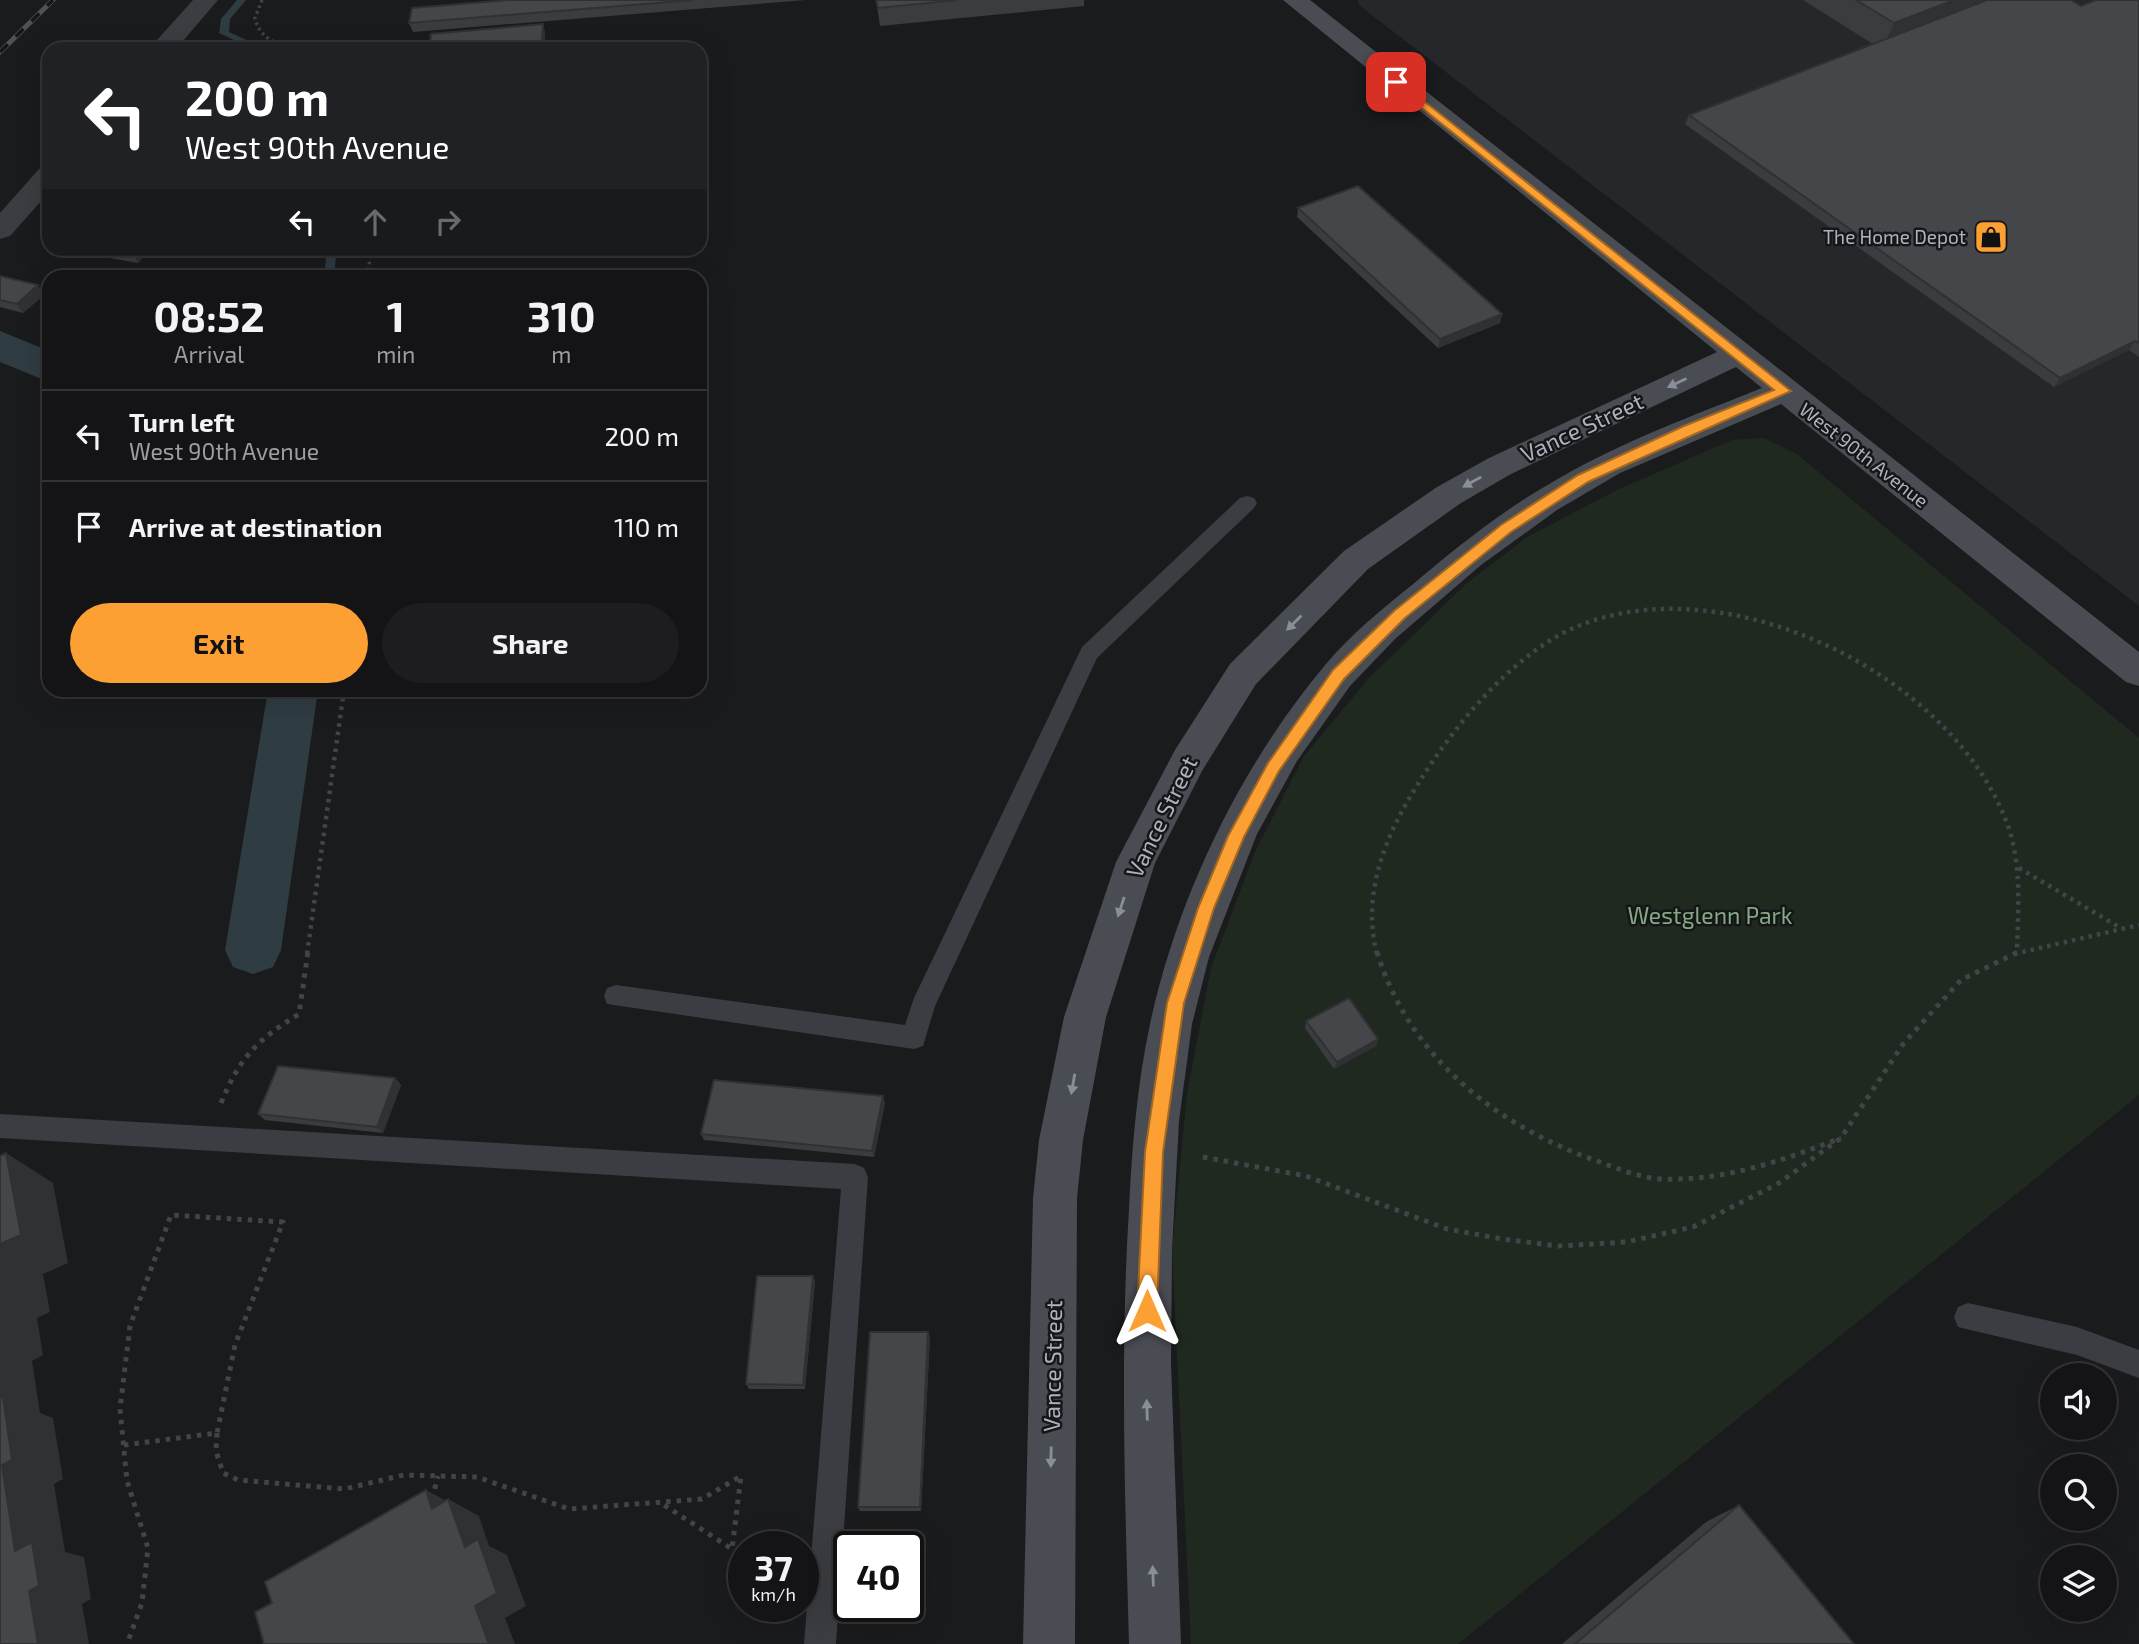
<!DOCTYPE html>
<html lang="en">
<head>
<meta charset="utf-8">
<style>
	body { margin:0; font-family:"Exo 2",sans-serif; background:#1d1d1f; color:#f1f3f6; height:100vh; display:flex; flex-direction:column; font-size:26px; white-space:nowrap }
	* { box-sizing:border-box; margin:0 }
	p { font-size:23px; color:#9d9ea1 }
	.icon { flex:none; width:38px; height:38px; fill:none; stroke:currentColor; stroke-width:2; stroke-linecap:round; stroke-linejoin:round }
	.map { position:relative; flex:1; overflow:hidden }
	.side { position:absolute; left:42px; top:270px; width:665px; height:427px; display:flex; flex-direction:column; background:#141416; border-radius:21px; box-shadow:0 7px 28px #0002,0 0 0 2px #333335 }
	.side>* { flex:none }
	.guide { position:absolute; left:42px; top:42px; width:665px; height:214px; border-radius:21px; box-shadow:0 7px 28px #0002,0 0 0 2px #333335; background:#202124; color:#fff; overflow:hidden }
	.tools { position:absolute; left:2040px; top:1363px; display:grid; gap:14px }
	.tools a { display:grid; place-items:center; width:77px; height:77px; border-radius:50%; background:#141416; box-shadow:0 7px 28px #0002,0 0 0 2px #333335; font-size:35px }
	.speed { position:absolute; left:728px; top:1531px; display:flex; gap:14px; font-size:35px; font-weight:700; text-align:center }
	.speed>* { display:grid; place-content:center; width:91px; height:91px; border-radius:50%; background:#141416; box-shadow:0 7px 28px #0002,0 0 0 2px #333335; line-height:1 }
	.speed small { font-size:18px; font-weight:400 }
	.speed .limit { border:4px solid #111; border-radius:10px; background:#fff; color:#111 }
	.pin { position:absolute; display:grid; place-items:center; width:60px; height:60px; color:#fff; margin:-30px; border-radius:14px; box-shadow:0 4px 10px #0006 }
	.me { position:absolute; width:77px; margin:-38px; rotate:0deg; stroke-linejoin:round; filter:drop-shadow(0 0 5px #0008) }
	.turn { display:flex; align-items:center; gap:24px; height:147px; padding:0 28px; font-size:32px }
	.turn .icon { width:91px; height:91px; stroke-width:2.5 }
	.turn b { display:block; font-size:49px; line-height:60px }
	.lanes { display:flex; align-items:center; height:66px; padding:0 28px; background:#0003; justify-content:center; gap:35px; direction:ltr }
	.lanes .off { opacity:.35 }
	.eta { display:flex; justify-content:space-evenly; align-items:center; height:119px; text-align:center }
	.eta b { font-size:42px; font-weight:700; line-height:49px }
	.primary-button { display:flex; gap:14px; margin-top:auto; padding:14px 28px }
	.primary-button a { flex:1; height:80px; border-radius:42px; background:#fda033; color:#111; font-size:28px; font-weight:700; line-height:80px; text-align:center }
	.primary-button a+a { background:#1d1d1f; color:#f1f3f6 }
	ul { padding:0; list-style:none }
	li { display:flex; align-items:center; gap:21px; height:91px; padding:0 28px; border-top:2px solid #333335 }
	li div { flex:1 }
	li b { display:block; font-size:26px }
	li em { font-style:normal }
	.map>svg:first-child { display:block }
</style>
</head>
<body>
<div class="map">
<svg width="2139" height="1644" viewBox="0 0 2139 1644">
	<rect width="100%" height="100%" fill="#1a1b1d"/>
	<path fill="#26272a" d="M1357,0H2139V606L1360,6Z"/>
	<path fill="#202920" d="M1764,438L1797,454L2139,738V1095L1458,1644H1191L1172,1250L1187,1093L1211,968L1255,852L1304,756L1369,678L1467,583L1527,537L1619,489L1732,440Z"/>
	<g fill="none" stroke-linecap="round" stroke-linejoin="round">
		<g fill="#2f3c42" fill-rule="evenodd">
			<path d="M237,0H246L230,19L229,32L266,49H253L219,33L221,19Z"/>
			<path d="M327,248H337L334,276H324Z"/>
		</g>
		<g fill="#2f3c42" fill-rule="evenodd">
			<path d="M0,331L49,351V382L0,362Z"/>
			<path d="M268,690H318L281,950L273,967L253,974L233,967L225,950Z"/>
		</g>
		<g stroke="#414449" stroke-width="3.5" stroke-dasharray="2.5 3.5" stroke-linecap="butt">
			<path d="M262,0L255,18C259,37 275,44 292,49"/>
			<path d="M367,276L372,248"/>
		</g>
		<g stroke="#414449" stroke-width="4.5" stroke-dasharray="3.5 5" stroke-linecap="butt">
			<path d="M2019,868L2119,927"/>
			<path d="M307,954L344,690"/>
			<path d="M1377,954C1361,894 1386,834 1418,784C1453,727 1514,652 1578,626C1728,565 1954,675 2008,826C2022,866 2018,910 2017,952"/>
			<path d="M2014,954L2139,925"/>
		</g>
		<g stroke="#414449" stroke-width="5" stroke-dasharray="4.5 6" stroke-linecap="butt">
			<path d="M1377,952C1409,1057 1497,1127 1600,1162C1619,1169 1641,1178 1661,1179C1726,1181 1781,1161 1841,1138"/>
			<path d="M221,1103C240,1057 257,1040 299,1014L308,952"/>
			<path d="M1203,1157L1306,1176L1447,1229L1502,1239L1558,1246L1626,1242L1693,1227L1779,1183L1841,1138L1903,1044L1961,980L2018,952"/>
			<path d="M217,1433L216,1451L223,1473L238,1480L344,1489L404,1475L477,1477L569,1509L702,1499L741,1476L732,1549L661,1503"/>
			<path d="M124,1445L217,1433L235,1345L283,1222L171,1215L130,1326L120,1409L127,1481L148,1548L142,1603L127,1644"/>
			<path d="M432,1499L438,1476"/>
		</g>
		<g fill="#3b3d42" fill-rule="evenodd">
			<path d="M1247,496L1254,498L1257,503L1254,508L1097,658L935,1006L923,1046L914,1049L607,1004L604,996L607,988L616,985L905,1025L914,998L1082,647L1240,498Z"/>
			<path d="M0,1114L855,1164L864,1168L868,1177L836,1644H804L841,1189L0,1138Z"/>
			<path d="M1968,1303L2077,1327L2139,1350V1378L2077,1355L1958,1327L1954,1317L1958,1307Z"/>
		</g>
		<g fill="#3b3d42" fill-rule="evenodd">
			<path d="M193,0H218L176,49H149Z"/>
			<path d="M49,167V192L10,236L0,239V213L39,169Z"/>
		</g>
		<path fill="#494c52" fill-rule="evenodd" d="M1283,0H1310L2139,652V686L2126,682L1781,404L1620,473L1557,510L1481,565L1395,639L1350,686L1297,761L1257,834L1209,957L1192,1024L1179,1121L1172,1250L1171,1363L1181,1644H1129C1125,1499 1120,1354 1129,1209C1132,1147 1137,1085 1150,1024C1178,895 1241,765 1326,664C1351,634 1382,609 1412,585C1457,547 1504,509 1556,480C1621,442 1692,416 1762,388L1736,367L1511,474L1461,503L1368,569L1256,684L1202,771L1155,863L1106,1017L1083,1140L1077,1198L1075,1644H1023L1033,1198L1039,1140L1064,1017L1116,862L1175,750L1230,664L1344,551L1437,487L1489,458L1717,352Z"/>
		<defs>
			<path id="rail" d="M0,52L53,0"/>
		</defs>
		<use href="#rail" stroke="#4e5157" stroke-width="5"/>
		<use href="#rail" stroke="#151618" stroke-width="3.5" stroke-dasharray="11" stroke-linecap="butt"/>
	</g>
	<g fill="#3a3c40">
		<path d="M509,0H806L413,32L409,23Z"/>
		<path d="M876,0H1084V6L880,26Z"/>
		<path d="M1803,0H2071L2081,6L2139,0V357L2129,350L2054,387L1685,124L1689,115L1873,44Z"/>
		<path d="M543,24L545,33L544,49H429Z"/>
		<path d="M1298,208L1502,314L1500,323L1438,348L1297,217Z"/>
		<path d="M77,248H151L138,263L80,253Z"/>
		<path d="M0,276L44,295L23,313L0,307Z"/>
		<path d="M1306,1021L1378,1039L1376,1046L1334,1069L1305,1028Z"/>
		<path d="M395,1078L401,1085L383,1133L265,1120L258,1114Z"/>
		<path d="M885,1103L874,1157L704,1140L701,1134Z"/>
		<path d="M813,1276L815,1281L805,1389H749L746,1384Z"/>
		<path d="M930,1337L921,1511H860L858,1507Z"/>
		<path d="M1739,1505L1854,1644H1562L1706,1522Z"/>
	</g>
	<g fill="#303134">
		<path d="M1954,0H2007L1882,50L1894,23Z"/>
		<path d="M543,24L545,33L544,49L542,42Z"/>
		<path d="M130,248H151L138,263Z"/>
		<path d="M38,285L44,295L23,313L17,304Z"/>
		<path d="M1502,314L1500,323L1438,348L1440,339Z"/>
		<path d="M2135,341L2129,350L2054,387L2060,378Z"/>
		<path d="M1378,1039L1376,1046L1334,1069L1337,1062Z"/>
		<path d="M395,1078L401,1085L383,1133L377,1127Z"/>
		<path d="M883,1096L885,1103L874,1157L872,1151Z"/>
		<path d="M6,1153L53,1183L68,1263L43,1274L50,1312L37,1318L43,1355L32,1361L40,1413L53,1418L63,1479L54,1484L65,1552L84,1557L91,1599L82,1604L89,1644H38L15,1551L2,1465L0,1406V1244Z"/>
		<path d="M813,1276L815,1281L805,1389L803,1385Z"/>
		<path d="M928,1332L930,1337L921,1511L920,1507Z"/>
		<path d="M426,1490L450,1503L448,1499L479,1516L489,1546L507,1555L526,1606L505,1618L515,1644H489L475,1606L465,1547L432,1509Z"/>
	</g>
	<g fill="#44464a" stroke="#303134" stroke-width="2">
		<path d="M509,0H694L409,23L412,8Z"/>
		<path d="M876,0H958L878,8Z"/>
		<path d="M1856,0H1954L1894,23Z"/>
		<path d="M1987,0H2071L2081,6L2096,0H2139V343L2135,341L2060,378L1689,115Z"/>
		<path d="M543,24L542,42L466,49H429L431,34Z"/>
		<path d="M1358,186L1502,314L1440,339L1298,208Z"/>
		<path d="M0,276L38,285L17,304L0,300Z"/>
		<path d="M1349,998L1378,1039L1337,1062L1306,1021Z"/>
		<path d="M278,1066L395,1078L377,1127L258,1114Z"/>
		<path d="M714,1080L883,1096L872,1151L701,1134Z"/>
		<path d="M6,1153L21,1235L0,1244V1156Z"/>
		<path d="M757,1276H813L803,1385L746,1384Z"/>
		<path d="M870,1332H928L920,1507H858Z"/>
		<path d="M3,1397L12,1460L2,1465L15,1551L32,1542L39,1586L29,1591L38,1644H0V1398Z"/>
		<path d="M426,1490L432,1509L448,1499L465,1547L478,1539L497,1593L475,1606L489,1644H264L255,1612L272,1603L265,1582Z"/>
		<path d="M1739,1505L1854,1644H1575Z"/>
	</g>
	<defs><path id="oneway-solid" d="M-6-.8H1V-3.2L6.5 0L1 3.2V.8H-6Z" transform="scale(1.75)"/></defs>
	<g fill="#898f98">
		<use href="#oneway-solid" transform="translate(1677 383) rotate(155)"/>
		<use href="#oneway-solid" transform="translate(1472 482) rotate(151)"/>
		<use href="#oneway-solid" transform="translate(1294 623) rotate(135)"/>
		<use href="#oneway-solid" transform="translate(1121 907) rotate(108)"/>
		<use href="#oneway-solid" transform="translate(1073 1084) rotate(100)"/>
		<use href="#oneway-solid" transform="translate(1147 1410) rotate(-92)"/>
		<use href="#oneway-solid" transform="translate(1051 1457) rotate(91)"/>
		<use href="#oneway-solid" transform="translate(1153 1576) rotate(-92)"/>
	</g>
	<path fill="#fda033" stroke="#a46821" stroke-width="2" d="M1396,79L1791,391L1588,482L1511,532L1405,618L1344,679L1279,771L1244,837L1214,908L1184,1003L1163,1152L1157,1311L1154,1318L1147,1321L1140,1318L1137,1311L1145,1152L1167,1003L1198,908L1228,836L1268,763L1333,670L1394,611L1501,525L1578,475L1684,426L1774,390L1392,84L1390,82Z"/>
	<defs>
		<symbol id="shop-square" viewBox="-11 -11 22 22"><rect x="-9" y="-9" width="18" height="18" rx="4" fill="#fda033" stroke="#151618"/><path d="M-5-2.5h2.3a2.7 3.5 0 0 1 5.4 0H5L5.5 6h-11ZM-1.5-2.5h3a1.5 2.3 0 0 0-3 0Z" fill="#111"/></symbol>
	</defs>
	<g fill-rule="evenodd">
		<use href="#shop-square" x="1972" y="218" width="38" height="38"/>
	</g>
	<g text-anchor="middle" stroke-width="5" stroke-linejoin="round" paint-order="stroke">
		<g font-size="19" fill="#acb3bd" stroke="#151618" text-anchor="end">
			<text x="1966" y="244">The Home Depot</text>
		</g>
		<g font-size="19" fill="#acb3bd" stroke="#151618">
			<text transform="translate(1864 455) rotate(38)" y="7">West 90th Avenue</text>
		</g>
		<g font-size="23" fill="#acb3bd" stroke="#151618">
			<text transform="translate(1582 428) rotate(-25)" y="8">Vance Street</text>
			<text transform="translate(1162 817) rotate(-64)" y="8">Vance Street</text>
			<text transform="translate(1053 1366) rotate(-89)" y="8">Vance Street</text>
		</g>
		<g font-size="23" fill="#85a983" stroke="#151618">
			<text x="1710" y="924">Westglenn Park</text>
		</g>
	</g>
</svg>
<div class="tools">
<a><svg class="icon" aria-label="sound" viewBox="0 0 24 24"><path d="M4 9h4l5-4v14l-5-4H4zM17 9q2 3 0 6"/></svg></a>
<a><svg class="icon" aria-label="search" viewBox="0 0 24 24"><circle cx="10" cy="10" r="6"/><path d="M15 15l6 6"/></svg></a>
<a><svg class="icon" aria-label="layers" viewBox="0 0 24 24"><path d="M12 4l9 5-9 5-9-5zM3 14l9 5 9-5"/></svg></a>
</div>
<div class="speed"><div>37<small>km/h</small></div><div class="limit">40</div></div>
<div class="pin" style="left:1396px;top:82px;background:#d93025"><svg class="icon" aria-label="arrive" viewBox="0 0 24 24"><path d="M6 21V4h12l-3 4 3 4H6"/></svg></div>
<svg class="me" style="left:1147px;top:1311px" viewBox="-20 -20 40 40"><path d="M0-17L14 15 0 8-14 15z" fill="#fda033" stroke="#fff" stroke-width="4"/></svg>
<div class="guide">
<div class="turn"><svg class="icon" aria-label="left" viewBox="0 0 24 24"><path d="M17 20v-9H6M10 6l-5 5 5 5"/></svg><div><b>200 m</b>West 90th Avenue</div></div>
<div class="lanes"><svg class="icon" aria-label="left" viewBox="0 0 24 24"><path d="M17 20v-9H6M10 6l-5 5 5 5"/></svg><svg class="icon off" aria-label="ahead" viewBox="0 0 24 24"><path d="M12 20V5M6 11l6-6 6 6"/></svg><svg class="icon off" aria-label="right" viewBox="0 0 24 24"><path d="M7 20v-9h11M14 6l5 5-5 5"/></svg></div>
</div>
<section class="side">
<div class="eta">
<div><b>08:52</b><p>Arrival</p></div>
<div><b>1</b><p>min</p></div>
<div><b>310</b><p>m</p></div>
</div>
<ul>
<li><svg class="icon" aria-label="left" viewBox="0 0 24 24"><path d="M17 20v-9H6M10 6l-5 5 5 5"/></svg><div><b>Turn left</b><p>West 90th Avenue</p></div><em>200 m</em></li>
<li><svg class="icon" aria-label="arrive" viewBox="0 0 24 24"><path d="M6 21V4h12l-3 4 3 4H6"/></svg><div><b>Arrive at destination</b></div><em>110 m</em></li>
</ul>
<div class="primary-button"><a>Exit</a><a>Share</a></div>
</section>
</div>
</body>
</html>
